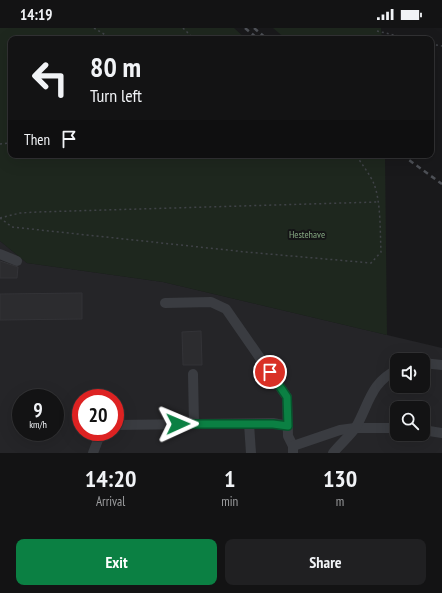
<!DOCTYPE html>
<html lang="en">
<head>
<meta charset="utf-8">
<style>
	body { margin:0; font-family:"PT Sans Narrow",sans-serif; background:#202022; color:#f1f3f6; height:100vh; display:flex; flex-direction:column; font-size:15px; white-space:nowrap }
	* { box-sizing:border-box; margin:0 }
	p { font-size:13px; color:#9d9ea0 }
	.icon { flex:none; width:22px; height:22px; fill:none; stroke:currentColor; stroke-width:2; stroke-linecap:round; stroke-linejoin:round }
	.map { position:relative; height:425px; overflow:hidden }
	.details { display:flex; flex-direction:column; background:#131314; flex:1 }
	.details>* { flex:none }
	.guide { position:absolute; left:8px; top:8px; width:426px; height:122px; border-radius:8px; box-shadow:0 4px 16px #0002,0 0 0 1px #323234; background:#131314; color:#f1f3f6; overflow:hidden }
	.fabs { position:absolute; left:390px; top:325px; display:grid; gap:8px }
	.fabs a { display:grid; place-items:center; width:40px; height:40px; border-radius:8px; background:#131314; box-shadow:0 4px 16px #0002,0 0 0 1px #323234; font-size:20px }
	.speed { position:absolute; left:12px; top:361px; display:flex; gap:8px; font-size:20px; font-weight:700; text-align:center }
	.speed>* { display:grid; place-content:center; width:52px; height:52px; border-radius:50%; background:#131314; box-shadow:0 4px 16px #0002,0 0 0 1px #323234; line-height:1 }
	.speed small { font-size:10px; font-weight:400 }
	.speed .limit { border:6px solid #d22; background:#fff; color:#111 }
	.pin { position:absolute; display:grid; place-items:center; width:34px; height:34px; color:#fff; margin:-17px; border:2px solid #fff; border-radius:50%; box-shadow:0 1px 4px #0007 }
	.me { position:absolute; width:44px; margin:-22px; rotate:89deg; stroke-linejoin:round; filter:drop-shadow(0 0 3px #0008) }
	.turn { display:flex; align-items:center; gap:14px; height:84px; padding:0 16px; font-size:18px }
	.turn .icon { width:52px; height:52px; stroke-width:2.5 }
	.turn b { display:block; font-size:28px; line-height:34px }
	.then { display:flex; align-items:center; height:38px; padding:0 16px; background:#0003; gap:8px; font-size:15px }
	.eta { display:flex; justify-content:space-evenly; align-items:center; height:68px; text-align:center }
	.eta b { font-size:24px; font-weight:600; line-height:28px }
	.cta { display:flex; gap:8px; margin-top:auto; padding:8px 16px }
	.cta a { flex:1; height:46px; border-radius:8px; background:#0b8043; color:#fff; font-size:16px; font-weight:600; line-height:46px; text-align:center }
	.cta a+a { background:#202022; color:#f1f3f6 }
	.status { display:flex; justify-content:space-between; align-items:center; height:28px; padding:0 20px; background:#131314; direction:ltr }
	.status svg { height:11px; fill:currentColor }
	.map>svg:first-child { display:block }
</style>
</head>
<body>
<div class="status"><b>14:19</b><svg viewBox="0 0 49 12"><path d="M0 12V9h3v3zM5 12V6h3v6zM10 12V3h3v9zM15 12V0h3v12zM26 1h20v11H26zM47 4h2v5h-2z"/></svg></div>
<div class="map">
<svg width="442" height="425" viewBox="0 0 442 425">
	<rect width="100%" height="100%" fill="#19191b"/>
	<path fill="#252528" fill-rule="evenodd" d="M0,213L27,235L163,254L442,320V425H0ZM397,332H423V358H397ZM21,370H55V404H21ZM81,370H115V404H81ZM397,380H423V406H397Z"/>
	<g fill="#1e271e">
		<path d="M0,0H234L246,11H11V127H385L387,307L163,254L27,235L0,213Z"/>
		<path d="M273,0H381L382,11H286Z"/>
	</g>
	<g fill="#2c2c2f" stroke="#333337">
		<path d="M0,233L18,239L17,250H0Z"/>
		<path d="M82,265V291L0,292V266Z"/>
		<path d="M201,303L202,337H183L182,304Z"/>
	</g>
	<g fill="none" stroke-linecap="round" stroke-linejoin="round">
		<g stroke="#404348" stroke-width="1.5" stroke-dasharray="2 3" stroke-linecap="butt">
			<path d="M94,0L112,11"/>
			<path d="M183,0L194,11"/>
			<path d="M377,3L411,11"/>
			<path d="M431,16L442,18"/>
			<path d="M0,116L11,115"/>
			<path d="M0,190L12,199L246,224L371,235L381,224C380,204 381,174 374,156C371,148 361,135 356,127"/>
			<path d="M0,190L20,185L37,184L377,174"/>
		</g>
		<g stroke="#3a3c41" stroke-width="10">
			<path d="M0,226L17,233"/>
			<path d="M165,275L211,274L226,281L287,369L288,408L293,418"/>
			<path d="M423,335L442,337"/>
			<path d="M193,346L194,396"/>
			<path d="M249,396L251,425"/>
			<path d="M115,397L273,395L288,398"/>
			<path d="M423,402L442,405"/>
			<path d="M93,425L101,404"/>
			<path d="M293,425V418L340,402L355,400H397"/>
			<path d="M333,425C340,416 350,408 356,399C369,376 371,354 397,342"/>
		</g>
		<g stroke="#4d5056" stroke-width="2.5" stroke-dasharray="5 4" stroke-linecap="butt">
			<path d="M245,0L257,10"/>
			<path d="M254,0L267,11"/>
			<path d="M402,127L442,156"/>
		</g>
	</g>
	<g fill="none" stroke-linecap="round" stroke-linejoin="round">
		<defs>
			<path id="route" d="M178,396H273L288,398L287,369L270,344"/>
		</defs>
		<use href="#route" stroke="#07532c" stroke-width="10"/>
		<use href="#route" stroke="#0b8043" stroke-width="7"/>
	</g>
	<g text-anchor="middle" stroke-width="4" stroke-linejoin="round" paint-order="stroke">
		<g font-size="10" fill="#84a781" stroke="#141416">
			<text x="307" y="210">Hestehave</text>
		</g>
	</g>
</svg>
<div class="fabs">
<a><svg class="icon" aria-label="sound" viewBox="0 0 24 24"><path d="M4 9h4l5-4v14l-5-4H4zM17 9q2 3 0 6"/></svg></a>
<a><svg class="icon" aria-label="search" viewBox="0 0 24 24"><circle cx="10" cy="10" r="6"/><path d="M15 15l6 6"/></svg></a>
</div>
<div class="speed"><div>9<small>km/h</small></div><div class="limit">20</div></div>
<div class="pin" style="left:270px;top:344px;background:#d93025"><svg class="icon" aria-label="arrive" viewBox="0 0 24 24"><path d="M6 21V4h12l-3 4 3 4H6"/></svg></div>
<svg class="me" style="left:178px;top:396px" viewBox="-20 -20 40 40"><path d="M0-17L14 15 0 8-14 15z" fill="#0b8043" stroke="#fff" stroke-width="4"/></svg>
<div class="guide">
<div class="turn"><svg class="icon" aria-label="left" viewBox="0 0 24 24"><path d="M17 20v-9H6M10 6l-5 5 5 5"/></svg><div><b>80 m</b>Turn left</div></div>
<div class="then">Then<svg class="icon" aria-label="arrive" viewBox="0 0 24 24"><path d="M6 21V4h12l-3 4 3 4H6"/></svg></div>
</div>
</div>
<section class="details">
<div class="eta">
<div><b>14:20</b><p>Arrival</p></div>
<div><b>1</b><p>min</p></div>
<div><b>130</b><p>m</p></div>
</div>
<div class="cta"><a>Exit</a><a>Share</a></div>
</section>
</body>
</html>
